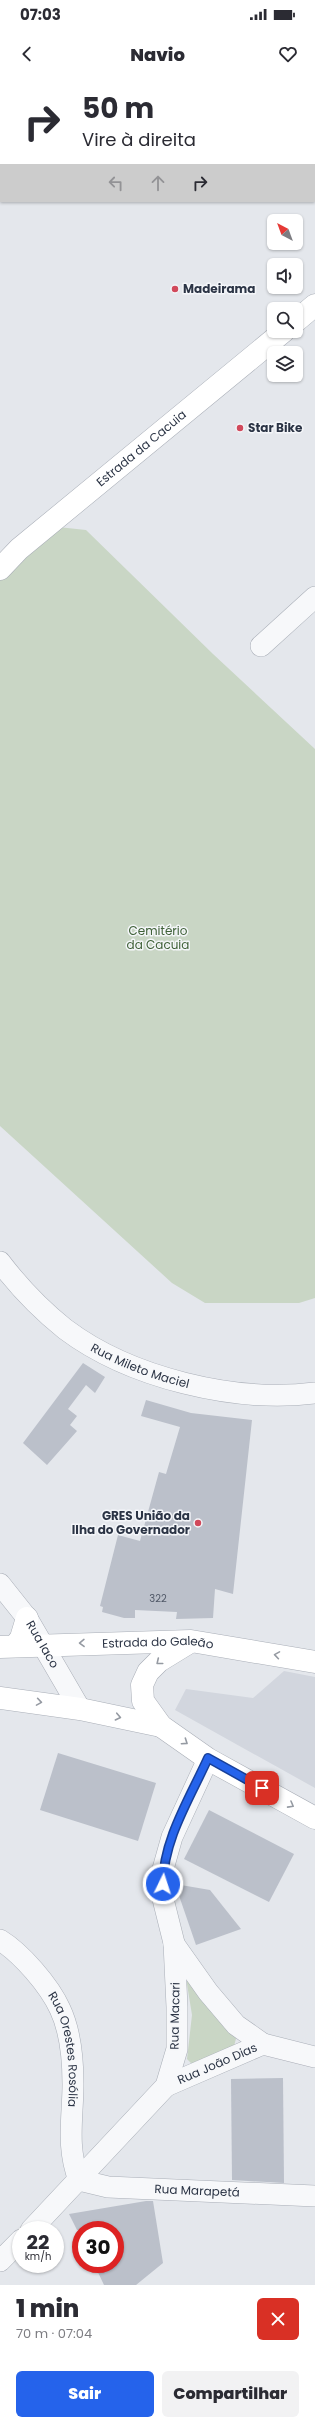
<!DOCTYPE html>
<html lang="pt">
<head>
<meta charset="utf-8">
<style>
	body { margin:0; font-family:Poppins,sans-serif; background:#f2f2f3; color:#2b2b33; height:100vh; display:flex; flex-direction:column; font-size:15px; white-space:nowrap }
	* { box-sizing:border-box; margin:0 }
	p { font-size:13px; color:#7c7c81 }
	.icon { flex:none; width:22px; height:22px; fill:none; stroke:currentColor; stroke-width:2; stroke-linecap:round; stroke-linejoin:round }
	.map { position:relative; height:2205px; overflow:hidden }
	.details { display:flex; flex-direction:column; background:#fff; flex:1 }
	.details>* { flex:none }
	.top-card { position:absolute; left:0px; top:0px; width:315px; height:122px; box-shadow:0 1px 3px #0004; background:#fff; color:#2b2b33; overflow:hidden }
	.needle { width:26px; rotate:319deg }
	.buttons { position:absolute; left:267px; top:134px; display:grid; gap:8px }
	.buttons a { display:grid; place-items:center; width:36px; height:36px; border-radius:6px; background:#fff; box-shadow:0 1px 3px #0004; font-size:20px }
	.speed { position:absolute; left:12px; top:2141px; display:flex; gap:8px; font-size:20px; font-weight:700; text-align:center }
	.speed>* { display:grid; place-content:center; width:52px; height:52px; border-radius:50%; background:#fff; box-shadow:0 1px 3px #0004; line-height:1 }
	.speed small { font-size:10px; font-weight:400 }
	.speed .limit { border:6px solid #d22; background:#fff; color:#111 }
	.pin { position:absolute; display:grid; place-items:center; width:34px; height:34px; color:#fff; margin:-17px; border-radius:8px; box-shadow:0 2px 6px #0006 }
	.me { position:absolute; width:44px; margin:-22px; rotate:4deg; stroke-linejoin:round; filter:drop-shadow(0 0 3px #0008) }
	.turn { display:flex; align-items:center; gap:14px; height:84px; padding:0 16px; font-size:18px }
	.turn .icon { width:52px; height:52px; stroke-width:2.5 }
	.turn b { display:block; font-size:28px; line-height:34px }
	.lanes { display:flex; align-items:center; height:38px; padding:0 16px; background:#0003; justify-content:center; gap:20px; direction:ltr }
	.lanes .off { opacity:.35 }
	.round { display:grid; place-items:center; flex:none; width:42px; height:42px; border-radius:6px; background:#f2f2f3 }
	.headline { display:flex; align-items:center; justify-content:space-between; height:68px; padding:0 16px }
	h1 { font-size:24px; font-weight:800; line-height:30px }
	.primary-button { display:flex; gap:8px; margin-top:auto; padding:8px 16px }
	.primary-button a { flex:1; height:46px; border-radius:6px; background:#2563eb; color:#fff; font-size:16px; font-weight:800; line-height:46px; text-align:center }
	.primary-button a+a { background:#f2f2f3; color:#2b2b33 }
	.status { display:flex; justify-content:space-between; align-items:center; height:28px; padding:0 20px; background:#fff; direction:ltr }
	.status svg { height:11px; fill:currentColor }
	header { display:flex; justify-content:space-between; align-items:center; height:52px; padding:0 16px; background:#fff; font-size:18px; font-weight:800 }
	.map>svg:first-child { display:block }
</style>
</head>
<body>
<div class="status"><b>07:03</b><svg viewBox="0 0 49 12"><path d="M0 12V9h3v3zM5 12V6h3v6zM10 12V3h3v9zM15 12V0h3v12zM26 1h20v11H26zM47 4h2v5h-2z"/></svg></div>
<header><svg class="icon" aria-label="back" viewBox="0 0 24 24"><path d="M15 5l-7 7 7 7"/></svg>Navio<svg class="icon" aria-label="heart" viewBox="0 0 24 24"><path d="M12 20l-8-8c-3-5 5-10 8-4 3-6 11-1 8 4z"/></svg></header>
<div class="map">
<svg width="315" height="2205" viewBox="0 0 315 2205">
	<rect width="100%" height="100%" fill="#e4e7ec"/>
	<path fill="#d2d6de" d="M284,1591L315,1597V1708L175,1630L186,1609L253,1618Z"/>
	<g fill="#c9d6c5">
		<path d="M58,447L86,450L213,574L315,669V1218L299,1223H205L172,1203L0,1046V497Z"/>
		<path d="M186,1898L237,1955L234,1966L194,1986L187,1979L192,1935Z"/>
	</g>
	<g fill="#bbc0ca">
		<path d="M83,1283L105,1297L95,1313L86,1305L68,1329L77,1336L70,1345L77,1351L47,1385L23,1363Z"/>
		<path d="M146,1320L191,1333L252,1340L233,1514L215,1509L213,1538L176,1539L177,1532L135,1530V1538H124L102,1532L103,1527L100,1526L118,1455L140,1461L159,1392L166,1394L180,1347L141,1336Z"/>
		<path d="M58,1673L156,1703L138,1761L40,1730Z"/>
		<path d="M209,1730L294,1774L269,1822L184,1779Z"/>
		<path d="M175,1804L210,1810L241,1849L196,1865Z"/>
		<path d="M283,1998L284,2103L232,2100L231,1999Z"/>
		<path d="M146,2121H153L163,2183L136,2205H104L94,2184H115V2150H77L69,2134Z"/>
	</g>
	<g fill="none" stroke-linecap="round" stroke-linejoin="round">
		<defs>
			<g id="minor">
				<path d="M100,1L101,0"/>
				<path d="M0,77H1"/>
				<path d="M261,566L315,517"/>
				<path id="s1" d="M0,1182C19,1207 40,1229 65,1249C130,1298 235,1323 315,1313"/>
				<path id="s2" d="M0,1504L27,1538L80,1629"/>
				<path id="s3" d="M0,1860C21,1873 49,1905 60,1929C70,1950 73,1980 73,2004C73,2037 66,2067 79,2100L108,2107L315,2116"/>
				<path d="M174,1864L208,1912L236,1945L263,1964"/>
				<path id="s4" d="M166,2006L263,1964L315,1977"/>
				<path d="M31,2150L166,2006L177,1969V1927L174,1863L163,1819V1789L172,1757L208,1679"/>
				<path d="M0,2181L21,2160"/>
			</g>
			<g id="secondary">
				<path d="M296,241L315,225"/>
				<path id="s5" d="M0,489L19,469L284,251"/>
				<path d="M190,1562L159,1581L148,1592L142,1605L143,1621L161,1646L208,1679L315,1738"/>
				<path d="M15,1566L21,1558L27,1538"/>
				<path id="s6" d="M0,1567L191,1561L315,1582"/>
				<path d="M0,1618L80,1629L161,1646"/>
			</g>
		</defs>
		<use href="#minor" stroke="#a9aeb7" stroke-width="22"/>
		<use href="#secondary" stroke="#a9aeb7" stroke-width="23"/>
		<use href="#minor" stroke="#f7f8fa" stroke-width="21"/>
		<use href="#secondary" stroke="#fff" stroke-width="22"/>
	</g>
	<defs><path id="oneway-chevron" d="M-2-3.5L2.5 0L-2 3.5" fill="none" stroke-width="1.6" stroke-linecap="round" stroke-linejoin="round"/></defs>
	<g stroke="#959aa2">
		<use href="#oneway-chevron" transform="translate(82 1563) rotate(179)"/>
		<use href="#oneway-chevron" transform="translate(277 1575) rotate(-171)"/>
		<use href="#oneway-chevron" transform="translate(159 1582) rotate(141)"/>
		<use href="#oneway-chevron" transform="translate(39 1622) rotate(9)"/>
		<use href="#oneway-chevron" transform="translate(118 1637) rotate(12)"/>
		<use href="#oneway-chevron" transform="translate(185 1662) rotate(34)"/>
		<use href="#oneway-chevron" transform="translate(291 1725) rotate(29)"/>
	</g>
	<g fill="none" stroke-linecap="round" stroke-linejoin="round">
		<defs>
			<path id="route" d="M163,1804C163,1760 190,1718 208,1678L262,1708"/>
		</defs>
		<use href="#route" stroke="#184099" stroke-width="10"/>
		<use href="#route" stroke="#2563eb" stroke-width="7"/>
	</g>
	<g fill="#d1495b" stroke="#f4f6f9" stroke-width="1.5">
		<circle cx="175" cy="209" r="4"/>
		<circle cx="240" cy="348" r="4"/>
		<circle cx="198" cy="1443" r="4"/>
	</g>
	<g text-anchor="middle" stroke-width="3" stroke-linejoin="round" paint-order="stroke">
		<g font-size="10" fill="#4f5766">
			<text x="158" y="1522">322</text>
		</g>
		<g font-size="12" font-weight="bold" fill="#2b3445" stroke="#f4f6f9" text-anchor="start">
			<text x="183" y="213">Madeirama</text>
			<text x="248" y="352">Star Bike</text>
			<text x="190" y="1440" text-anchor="end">GRES União da<tspan x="190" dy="14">Ilha do Governador</tspan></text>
		</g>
		<g font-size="12" fill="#2b3445" stroke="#f4f6f9">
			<text dy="4" stroke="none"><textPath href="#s5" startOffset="186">Estrada da Cacuia</textPath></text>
			<text dy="4" stroke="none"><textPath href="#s1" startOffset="178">Rua Mileto Maciel</textPath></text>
			<text dy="4" stroke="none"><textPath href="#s6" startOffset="158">Estrada do Galeão</textPath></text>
			<text dy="4" stroke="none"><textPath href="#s2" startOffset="74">Rua Iaco</textPath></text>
			<text transform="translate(175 1936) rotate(-89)" y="4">Rua Macari</text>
			<text dy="4" stroke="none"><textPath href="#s3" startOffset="133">Rua Orestes Rosólia</textPath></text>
			<text dy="4" stroke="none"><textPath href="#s4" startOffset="56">Rua João Dias</textPath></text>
			<text dy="4" stroke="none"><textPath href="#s3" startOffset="385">Rua Marapetá</textPath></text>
		</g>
		<g font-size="12" fill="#3f6138" stroke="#f4f6f9">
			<text x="158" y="855">Cemitério<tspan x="158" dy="14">da Cacuia</tspan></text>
		</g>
	</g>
</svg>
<div class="buttons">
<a><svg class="needle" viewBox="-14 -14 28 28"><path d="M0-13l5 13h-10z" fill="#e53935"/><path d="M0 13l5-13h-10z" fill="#7c7c81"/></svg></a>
<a><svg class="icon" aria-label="sound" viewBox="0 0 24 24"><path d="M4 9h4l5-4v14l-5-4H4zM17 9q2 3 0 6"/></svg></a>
<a><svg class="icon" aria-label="search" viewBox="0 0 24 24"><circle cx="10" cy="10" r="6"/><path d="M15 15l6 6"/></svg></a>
<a><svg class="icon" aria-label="layers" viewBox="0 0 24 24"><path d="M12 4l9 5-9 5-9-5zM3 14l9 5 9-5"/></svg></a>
</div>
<div class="speed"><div>22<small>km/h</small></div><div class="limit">30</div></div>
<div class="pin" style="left:262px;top:1708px;background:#d93025"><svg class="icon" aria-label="arrive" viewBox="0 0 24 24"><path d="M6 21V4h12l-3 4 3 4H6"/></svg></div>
<svg class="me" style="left:163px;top:1804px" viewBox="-20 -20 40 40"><circle r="17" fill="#2563eb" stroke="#fff" stroke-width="3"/><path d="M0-11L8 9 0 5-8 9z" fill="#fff"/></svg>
<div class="top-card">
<div class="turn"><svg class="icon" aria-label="right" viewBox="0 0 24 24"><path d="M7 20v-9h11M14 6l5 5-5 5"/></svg><div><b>50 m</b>Vire à direita</div></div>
<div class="lanes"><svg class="icon off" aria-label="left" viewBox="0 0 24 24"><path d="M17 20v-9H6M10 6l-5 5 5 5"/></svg><svg class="icon off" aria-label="ahead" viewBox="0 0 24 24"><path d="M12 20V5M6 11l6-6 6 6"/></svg><svg class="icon" aria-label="right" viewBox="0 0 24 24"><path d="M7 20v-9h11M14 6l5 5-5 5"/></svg></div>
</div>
</div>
<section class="details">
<div class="headline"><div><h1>1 min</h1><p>70 m · 07:04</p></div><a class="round" style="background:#d93025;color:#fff"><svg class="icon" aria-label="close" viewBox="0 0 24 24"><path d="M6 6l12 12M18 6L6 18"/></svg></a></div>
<div class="primary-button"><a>Sair</a><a>Compartilhar</a></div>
</section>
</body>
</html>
